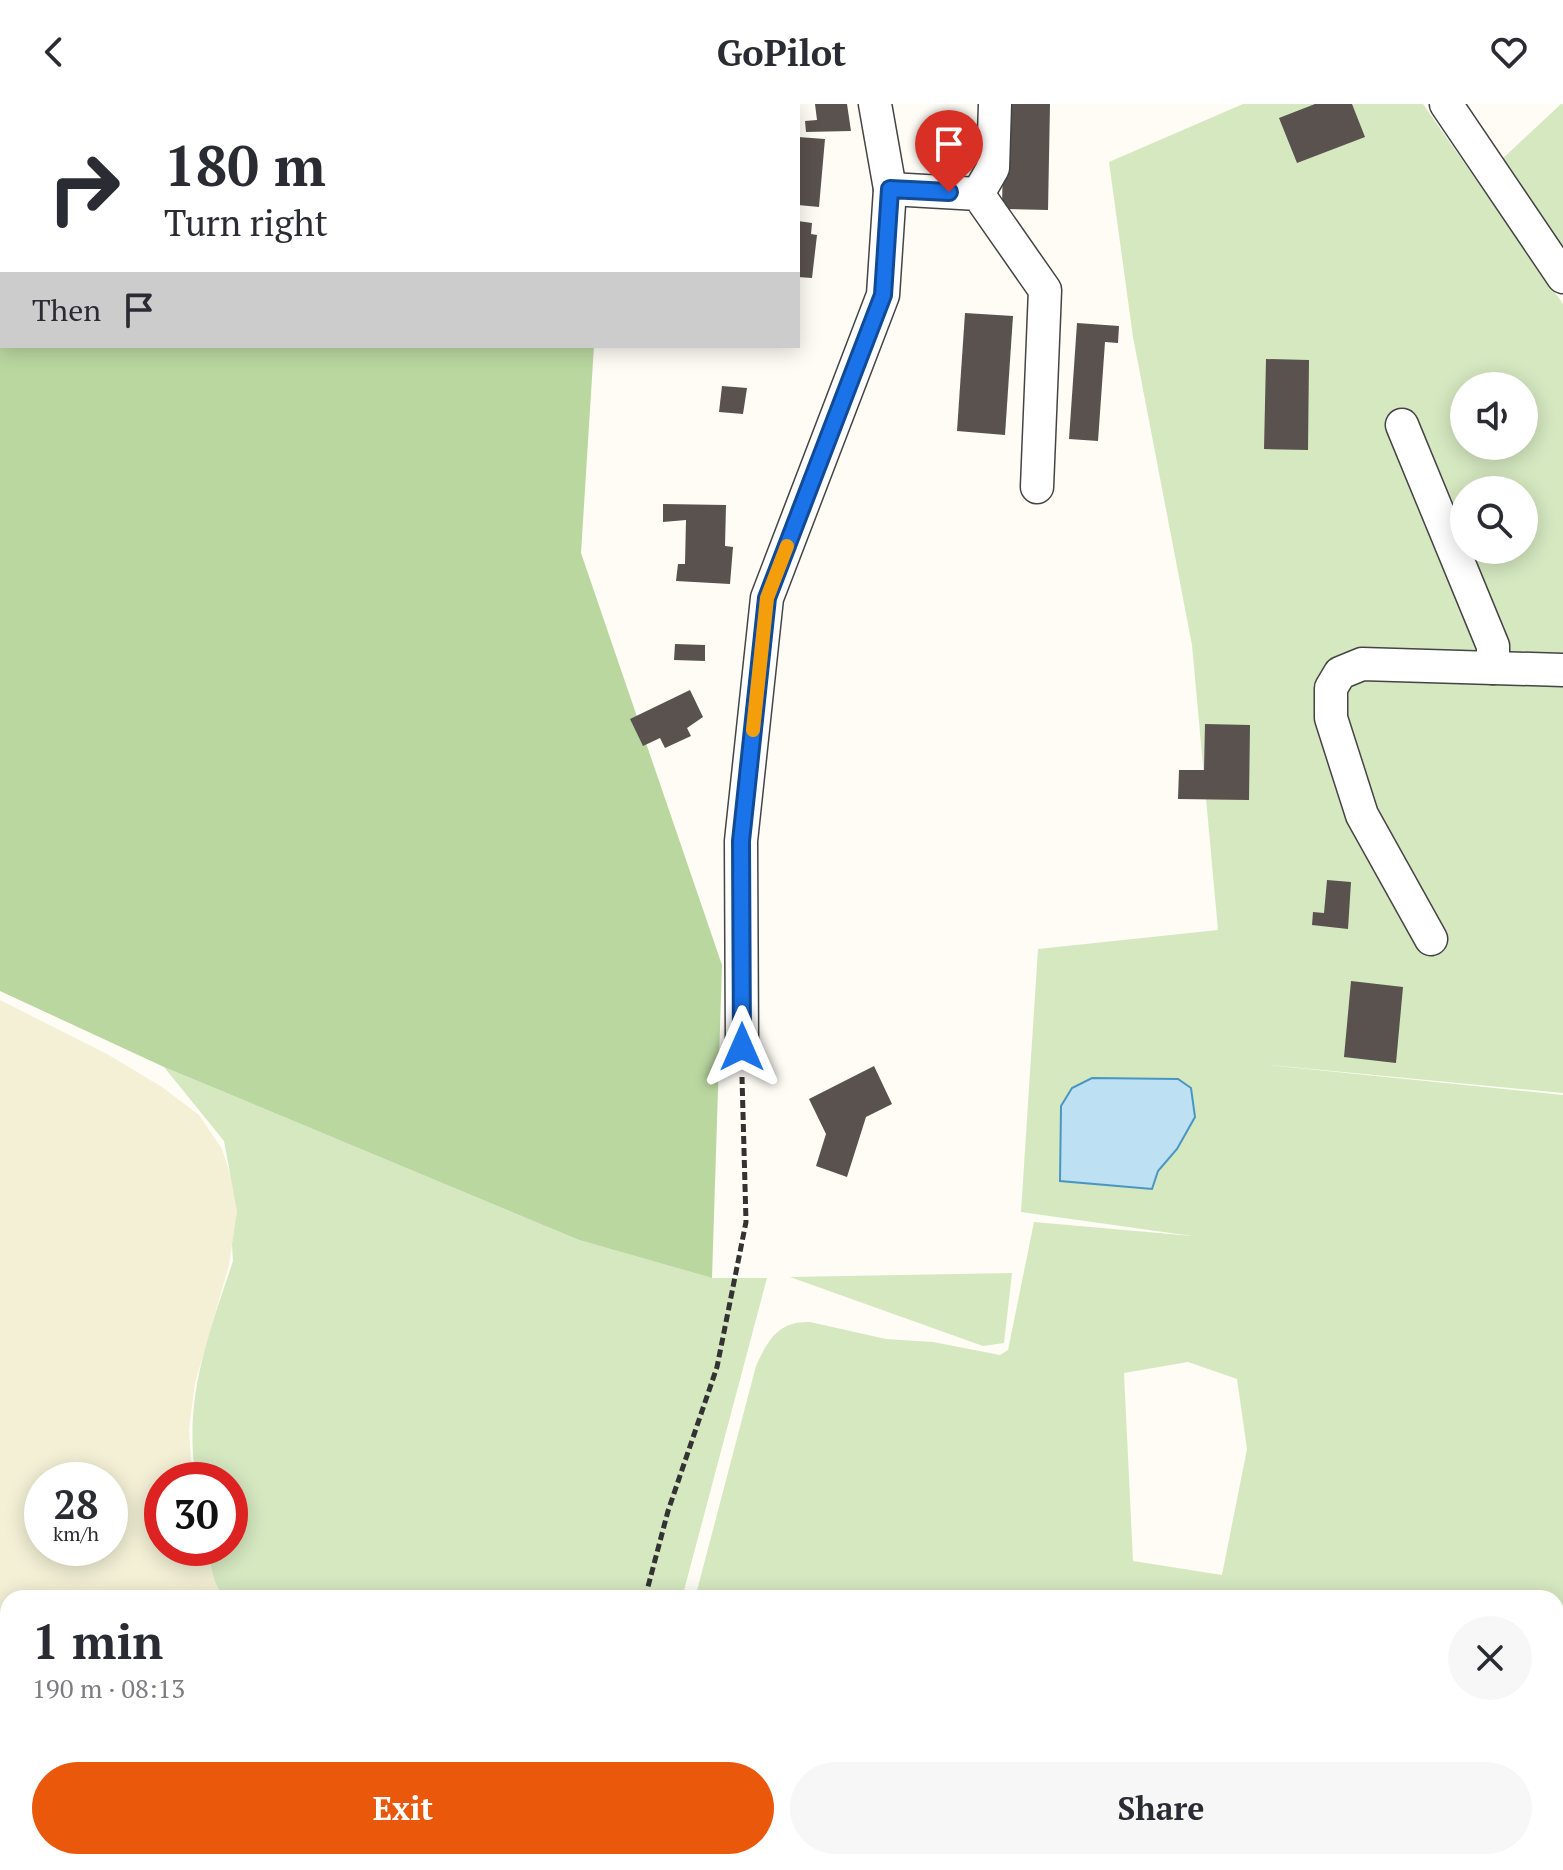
<!DOCTYPE html>
<html lang="en">
<head>
<meta charset="utf-8">
<style>
	body { margin:0; font-family:"PT Serif",serif; background:#f7f7f7; color:#2b2b33; height:100vh; display:flex; flex-direction:column; font-size:30px; white-space:nowrap }
	* { box-sizing:border-box; margin:0 }
	p { font-size:26px; color:#7c7c81 }
	.icon { flex:none; width:44px; height:44px; fill:none; stroke:currentColor; stroke-width:2; stroke-linecap:round; stroke-linejoin:round }
	.map { position:relative; flex:1; overflow:hidden }
	.panel { position:absolute; left:0px; top:1486px; width:1564px; height:280px; display:flex; flex-direction:column; background:#fff; border-radius:24px 24px 0 0; box-shadow:0 4px 20px #0003 }
	.panel>* { flex:none }
	.hud { position:absolute; left:0px; top:0px; width:800px; height:244px; box-shadow:0 4px 20px #0003; background:#fff; color:#2b2b33; overflow:hidden }
	.controls { position:absolute; left:1450px; top:268px; display:grid; gap:16px }
	.controls a { display:grid; place-items:center; width:88px; height:88px; border-radius:50%; background:#fff; box-shadow:0 4px 20px #0003; font-size:40px }
	.speed { position:absolute; left:24px; top:1358px; display:flex; gap:16px; font-size:40px; font-weight:700; text-align:center }
	.speed>* { display:grid; place-content:center; width:104px; height:104px; border-radius:50%; background:#fff; box-shadow:0 4px 20px #0003; line-height:1 }
	.speed small { font-size:20px; font-weight:400 }
	.speed .limit { border:12px solid #d22; background:#fff; color:#111 }
	.pin { position:absolute; display:grid; place-items:center; width:68px; height:68px; color:#fff; margin:-82px -34px; border-radius:50% 50% 50% 0; rotate:-45deg; box-shadow:0 0 8px #0007 }
	.pin .icon { rotate:45deg }
	.me { position:absolute; width:88px; margin:-44px; rotate:0deg; stroke-linejoin:round; filter:drop-shadow(0 0 6px #0008) }
	.turn { display:flex; align-items:center; gap:28px; height:168px; padding:0 32px; font-size:36px }
	.turn .icon { width:104px; height:104px; stroke-width:2.5 }
	.turn b { display:block; font-size:56px; line-height:68px }
	.then { display:flex; align-items:center; height:76px; padding:0 32px; background:#0003; gap:16px; font-size:30px }
	.round { display:grid; place-items:center; flex:none; width:84px; height:84px; border-radius:42px; background:#f7f7f7 }
	.headline { display:flex; align-items:center; justify-content:space-between; height:136px; padding:0 32px }
	h1 { font-size:48px; font-weight:600; line-height:60px }
	.button { display:flex; gap:16px; margin-top:auto; padding:16px 32px }
	.button a { flex:1; height:92px; border-radius:48px; background:#ea580c; color:#fff; font-size:32px; font-weight:600; line-height:92px; text-align:center }
	.button a+a { background:#f7f7f7; color:#2b2b33 }
	header { display:flex; justify-content:space-between; align-items:center; height:104px; padding:0 32px; background:#fff; font-size:36px; font-weight:600 }
	.map>svg:first-child { display:block }
</style>
</head>
<body>
<header><svg class="icon" aria-label="back" viewBox="0 0 24 24"><path d="M15 5l-7 7 7 7"/></svg>GoPilot<svg class="icon" aria-label="heart" viewBox="0 0 24 24"><path d="M12 20l-8-8c-3-5 5-10 8-4 3-6 11-1 8 4z"/></svg></header>
<div class="map">
<svg width="1563" height="1766" viewBox="0 0 1563 1766">
	<rect width="100%" height="100%" fill="#fefcf5"/>
	<path fill="#f3f0d6" fill-rule="evenodd" d="M0,896L107,950L162,983L199,1011L222,1045L233,1079L237,1107L229,1161L195,1279L189,1325L192,1376H162V1444H205L221,1494H8V1758H556L553,1766H0ZM42,1376H110V1444H42Z"/>
	<g fill="#d5e8c0" fill-rule="evenodd">
		<path d="M1243,0H1423L1563,200V989L1239,958L1563,991V1766H607L611,1758H1556V1494H695L756,1262C768,1236 778,1217 810,1218L886,1235L933,1238L1000,1251L1008,1246L1034,1118L1192,1132L1021,1108L1038,845L1218,826L1192,541L1133,233L1109,58ZM1464,282H1524V342H1464ZM1464,386H1524V446H1464ZM1093,974L1178,975L1177,1045L1158,1067L1072,984ZM1188,1258L1237,1275L1247,1345L1222,1471L1133,1457L1124,1269Z"/>
		<path d="M1561,0H1563V149L1500,57Z"/>
		<path d="M164,963L579,1136L712,1174H767L682,1494H223L215,1478L206,1444H230V1376H196C183,1295 208,1232 233,1157L232,1140L237,1107L224,1037Z"/>
		<path d="M1012,1169L1004,1239L983,1242L790,1173Z"/>
	</g>
	<path fill="#bad7a0" d="M0,0H609L2,2V242H594L581,449L722,861L712,1174L579,1136L164,963L0,887Z"/>
	<path fill="#bde0f2" stroke="#4996c5" stroke-width="2" d="M1092,974L1178,975L1191,984L1195,1013L1177,1045L1158,1067L1152,1085L1060,1077L1061,1002L1072,984Z"/>
	<g fill="#59524e">
		<path d="M815,0H847L851,27L806,28L805,17L817,16Z"/>
		<path d="M1004,0H1050L1048,106L1002,105Z"/>
		<path d="M1315,0H1352L1365,33L1297,59L1279,14Z"/>
		<path d="M798,33L825,35L819,103L798,101Z"/>
		<path d="M798,117L812,119L811,130L817,131L812,174L798,173Z"/>
		<path d="M965,209L1013,212L1005,331L957,327Z"/>
		<path d="M1077,219L1119,222L1118,239L1105,238L1098,337L1069,335Z"/>
		<path d="M1266,255L1309,256L1308,346L1264,345Z"/>
		<path d="M722,282L747,284L743,310L719,308Z"/>
		<path d="M663,400L726,401L725,442L733,443L730,480L676,477L678,460H685L686,416L663,418Z"/>
		<path d="M675,540L705,541V557L674,556Z"/>
		<path d="M690,586L703,613L687,624L691,632L665,644L660,634L643,642L630,615Z"/>
		<path d="M1205,620L1250,621L1249,696L1178,695L1179,666H1204Z"/>
		<path d="M1327,776L1351,778L1348,825L1312,821L1313,808L1324,809Z"/>
		<path d="M1351,877L1403,883L1396,959L1344,953Z"/>
		<path d="M874,962L892,1000L866,1013L847,1073L816,1062L826,1030L809,995Z"/>
	</g>
	<g fill="none" stroke-linecap="round" stroke-linejoin="round">
		<defs>
			<g id="minor">
				<path d="M1446,0L1563,173"/>
				<path d="M890,85L978,90L1045,186L1037,383"/>
				<path d="M978,90L993,64L995,0"/>
				<path d="M1402,321L1493,542V564"/>
				<path d="M1431,835L1362,711L1331,614V584L1340,569L1362,560L1563,566"/>
				<path d="M742,943L741,737L767,494L883,191L890,85L875,0"/>
			</g>
		</defs>
		<use href="#minor" stroke="#444" stroke-width="35"/>
		<g stroke="#333" stroke-width="5" stroke-dasharray="8 4" stroke-linecap="butt">
			<path d="M645,1494L668,1407L717,1263L746,1118L742,973"/>
			<path d="M572,1766L575,1758"/>
		</g>
		<use href="#minor" stroke="#fff" stroke-width="32"/>
	</g>
	<g fill="none" stroke-linecap="round" stroke-linejoin="round">
		<defs>
			<path id="route" d="M742,943L741,737L767,494L883,191L890,85L949,88"/>
		</defs>
		<use href="#route" stroke="#114b97" stroke-width="20"/>
		<use href="#route" stroke="#1a73e8" stroke-width="14"/>
		<path stroke="#f59e0b" stroke-width="14" d="M753,626L767,494L787,442"/>
	</g>
</svg>
<div class="controls">
<a><svg class="icon" aria-label="sound" viewBox="0 0 24 24"><path d="M4 9h4l5-4v14l-5-4H4zM17 9q2 3 0 6"/></svg></a>
<a><svg class="icon" aria-label="search" viewBox="0 0 24 24"><circle cx="10" cy="10" r="6"/><path d="M15 15l6 6"/></svg></a>
</div>
<div class="speed"><div>28<small>km/h</small></div><div class="limit">30</div></div>
<div class="pin" style="left:949px;top:88px;background:#d93025"><svg class="icon" aria-label="arrive" viewBox="0 0 24 24"><path d="M6 21V4h12l-3 4 3 4H6"/></svg></div>
<svg class="me" style="left:742px;top:943px" viewBox="-20 -20 40 40"><path d="M0-17L14 15 0 8-14 15z" fill="#1a73e8" stroke="#fff" stroke-width="4"/></svg>
<div class="hud">
<div class="turn"><svg class="icon" aria-label="right" viewBox="0 0 24 24"><path d="M7 20v-9h11M14 6l5 5-5 5"/></svg><div><b>180 m</b>Turn right</div></div>
<div class="then">Then<svg class="icon" aria-label="arrive" viewBox="0 0 24 24"><path d="M6 21V4h12l-3 4 3 4H6"/></svg></div>
</div>
<section class="panel">
<div class="headline"><div><h1>1 min</h1><p>190 m · 08:13</p></div><a class="round"><svg class="icon" aria-label="close" viewBox="0 0 24 24"><path d="M6 6l12 12M18 6L6 18"/></svg></a></div>
<div class="button"><a>Exit</a><a>Share</a></div>
</section>
</div>
</body>
</html>
